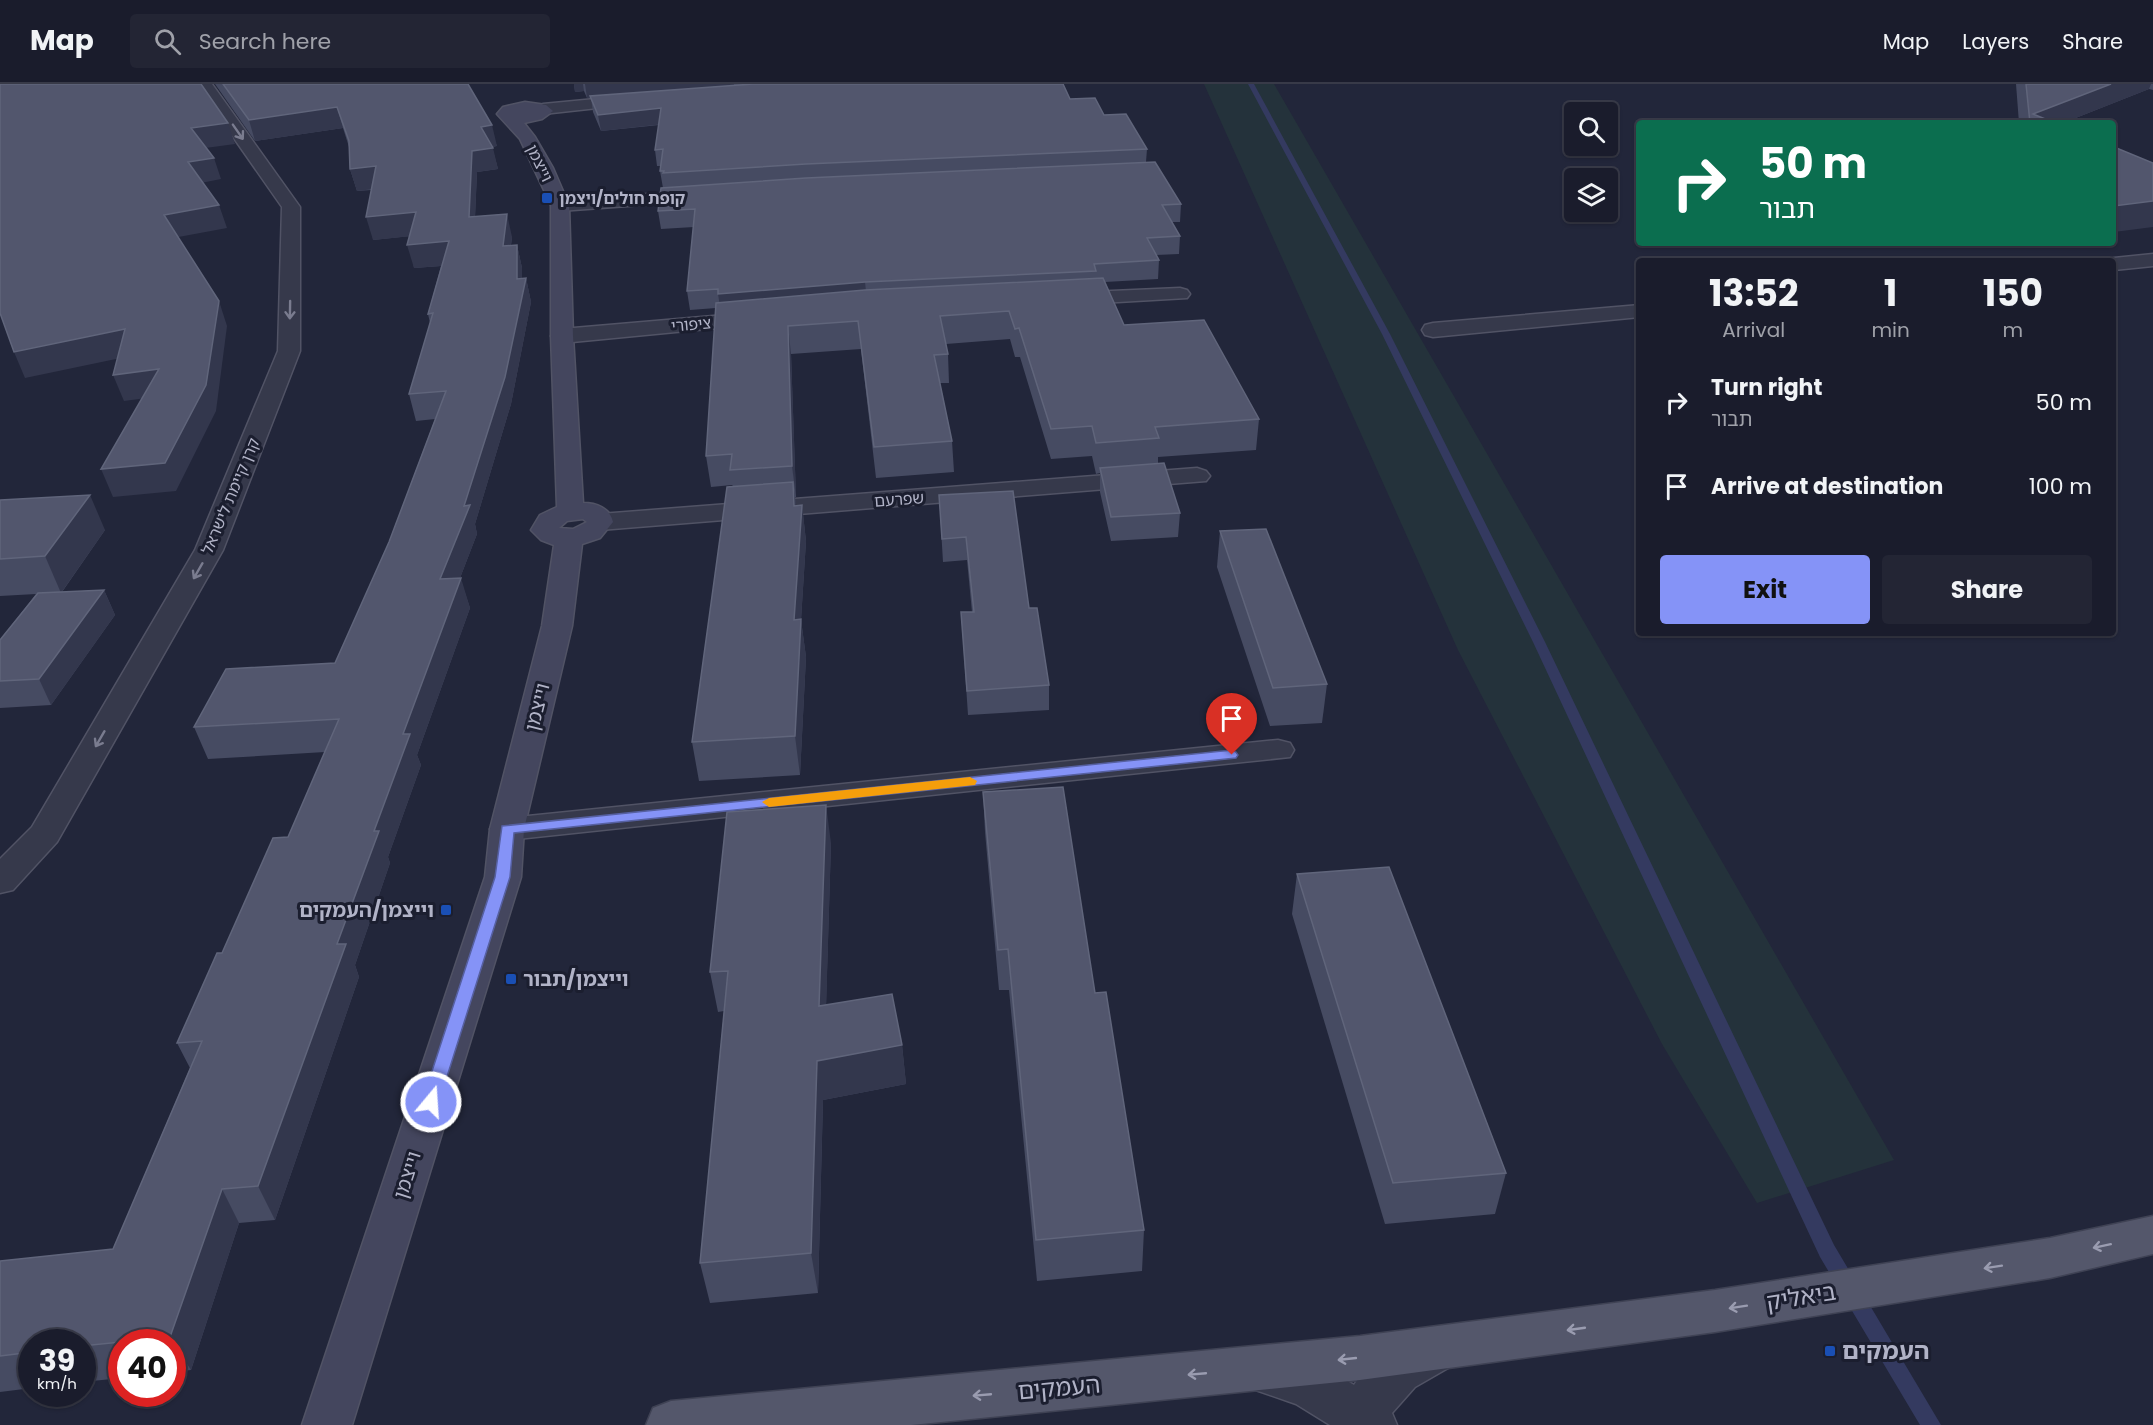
<!DOCTYPE html>
<html lang="en">
<head>
<meta charset="utf-8">
<style>
	body { margin:0; font-family:Poppins,"Noto Sans Hebrew",sans-serif; background:#232534; color:#f1f3f6; height:100vh; display:flex; flex-direction:column; font-size:22px; white-space:nowrap }
	* { box-sizing:border-box; margin:0 }
	p { font-size:20px; color:#9fa1a9 }
	.icon { flex:none; width:33px; height:33px; fill:none; stroke:currentColor; stroke-width:2; stroke-linecap:round; stroke-linejoin:round }
	.map { position:relative; flex:1; overflow:hidden }
	.details { position:absolute; left:1636px; top:174px; width:480px; height:378px; display:flex; flex-direction:column; background:#1a1c2c; border-radius:6px; box-shadow:0 2px 4px #0004,0 0 0 2px #383a48 }
	.details>* { flex:none }
	.banner { position:absolute; left:1636px; top:36px; width:480px; height:126px; border-radius:6px; box-shadow:0 2px 4px #0004,0 0 0 2px #383a48; background:#0b6e4f; color:#fff; overflow:hidden }
	.controls { position:absolute; left:1564px; top:18px; display:grid; gap:12px }
	.controls a { display:grid; place-items:center; width:54px; height:54px; border-radius:6px; background:#1a1c2c; box-shadow:0 2px 4px #0004,0 0 0 2px #383a48; font-size:30px }
	.speed { position:absolute; left:18px; top:1245px; display:flex; gap:12px; font-size:30px; font-weight:700; text-align:center }
	.speed>* { display:grid; place-content:center; width:78px; height:78px; border-radius:50%; background:#1a1c2c; box-shadow:0 2px 4px #0004,0 0 0 2px #383a48; line-height:1 }
	.speed small { font-size:15px; font-weight:400 }
	.speed .limit { border:9px solid #d22; background:#fff; color:#111 }
	.pin { position:absolute; display:grid; place-items:center; width:51px; height:51px; color:#fff; margin:-62px -26px; border-radius:50% 50% 50% 0; rotate:-45deg; box-shadow:0 0 6px #0007 }
	.pin .icon { rotate:45deg }
	.me { position:absolute; width:66px; margin:-33px; rotate:18deg; stroke-linejoin:round; filter:drop-shadow(0 0 4px #0008) }
	.turn { display:flex; align-items:center; gap:21px; height:126px; padding:0 24px; font-size:27px }
	.turn .icon { width:78px; height:78px; stroke-width:2.5 }
	.turn b { display:block; font-size:42px; line-height:51px }
	.eta { display:flex; justify-content:space-evenly; align-items:center; height:102px; text-align:center }
	.eta b { font-size:36px; font-weight:700; line-height:42px }
	.action { display:flex; gap:12px; margin-top:auto; padding:12px 24px }
	.action a { flex:1; height:69px; border-radius:6px; background:#8593f7; color:#111; font-size:24px; font-weight:700; line-height:69px; text-align:center }
	.action a+a { background:#232534; color:#f1f3f6 }
	ul { padding:0; list-style:none }
	li { display:flex; align-items:center; gap:18px; height:84px; padding:0 24px }
	li div { flex:1 }
	li b { display:block; font-size:22px }
	li em { font-style:normal }
	header { display:flex; align-items:center; gap:36px; box-sizing:border-box; height:84px; padding:0 30px; background:#1a1c2c; border-bottom:2px solid #383a48 }
	header strong { font-size:28px }
	nav { display:flex; gap:33px; margin-inline-start:auto; font-size:21px }
	.search { width:420px; height:54px; background:#232534; display:flex; align-items:center; gap:15px; box-sizing:border-box; padding:0 21px; border-radius:6px; color:#9fa1a9; font-size:22px }
	.map>svg:first-child { display:block }
</style>
</head>
<body>
<header>
<strong>Map</strong>
<div class="search"><svg class="icon" aria-label="search" viewBox="0 0 24 24"><circle cx="10" cy="10" r="6"/><path d="M15 15l6 6"/></svg>Search here</div>
<nav><a>Map</a><a>Layers</a><a>Share</a></nav>
</header>
<div class="map">
<svg width="2153" height="1341" viewBox="0 0 2153 1341">
	<rect width="100%" height="100%" fill="#22263a"/>
	<path fill="#24323b" d="M1204,0H1274L1894,1076L1757,1119L1662,960L1458,566Z"/>
	<g fill="none" stroke-linecap="round" stroke-linejoin="round">
		<path fill="#343a60" fill-rule="evenodd" d="M1248,0H1254L1390,250L1545,558L1834,1161L1941,1341H1920L1820,1173L1533,558L1382,250Z"/>
		<defs>
			<g id="street">
				<path d="M196,0H212L300,123V267L223,466L57,758L13,806L0,809V775L32,743L195,466L278,267L282,123Z"/>
				<path d="M637,11L643,13L645,16L643,19L543,30L535,25L543,20Z"/>
				<path d="M703,107L709,108L712,112L709,116L560,127L553,125L551,121L553,117L560,115Z"/>
				<path d="M2153,170V182L2114,186V177H2106L2114,174Z"/>
				<path d="M1180,204L1187,206L1190,210L1187,214L1066,221L1059,219L1055,215L1059,211L1066,209Z"/>
				<path d="M1640,221V233L1433,253L1425,251L1422,246L1425,241L1433,239Z"/>
				<path d="M760,228L768,229L771,234L768,239L562,259L554,257L551,252L554,247L562,245Z"/>
				<path d="M1197,384L1206,387L1210,392L1206,397L600,446L590,444L587,438L590,432L600,430Z"/>
				<path d="M1278,656L1290,659L1294,666L1290,673L507,756L495,753L490,745L495,737L507,734Z"/>
				<path d="M1431,1246L1448,1252L1455,1268L1448,1284L1415,1303L1392,1329L1397,1341H1330L1296,1320L1247,1303L1239,1287L1247,1271L1264,1264L1328,1286L1354,1301C1373,1272 1399,1258 1431,1246Z"/>
			</g>
			<path id="secondary" d="M525,18L546,21L553,27L542,35L524,39L535,53L553,84L569,121L573,252L583,419C596,419 610,424 613,438L600,454L582,460L572,542L524,745L521,793L352,1341H302L485,793L490,745L542,542L554,461L541,456L531,446L540,431L557,423L551,252V121L520,55L497,30L503,23ZM583,435L587,438L573,445L559,444L567,437Z"/>
			<path id="primary" d="M2153,1132V1170L2050,1194L1715,1248L1360,1296L911,1341H646L653,1324L671,1317L1360,1252L1715,1206L2050,1154Z"/>
		</defs>
		<use href="#street" stroke="#515365" stroke-width="3"/>
		<use href="#secondary" stroke="#515365" stroke-width="3"/>
		<use href="#primary" stroke="#3f4254" stroke-width="3"/>
		<use href="#street" fill="#36394b" fill-rule="evenodd"/>
		<use href="#secondary" fill="#44465e" fill-rule="evenodd"/>
		<use href="#primary" fill="#54576b" fill-rule="evenodd"/>
	</g>
	<g fill="#464b62">
		<path d="M215,0H468L497,62L492,63L498,85L477,88L475,133L512,153L511,161H517L522,184V194H526L531,218L511,320L475,440L477,450L460,494L470,524L417,671L421,681L388,773L390,779L355,881L359,893L275,1136L239,1139L191,1286L172,1288V1258H122V1294L82,1298V1258H32V1304L0,1308V1177L113,1165L190,984L177,959L222,869L288,753L325,668L208,675L194,643L335,579L389,458L435,335L416,337L409,310L430,239L428,230L441,182L414,184L410,152L373,156L371,106L357,107L350,85L349,63L343,44L255,57Z"/>
		<path d="M574,0H1063L1070,15L1104,31L1147,65L1146,78L1181,120L1180,138H1172L1180,152L1179,170L1156,171L1159,176L1158,195L1105,198L1124,241L1259,335L1256,366L1158,373V380L1180,429L1178,453L1111,457L1100,408V389L1096,390L1092,372L1051,375L1020,273H1015L1010,255L946,260L948,270L949,299H940L952,357L954,388L876,394L861,265L791,270L796,413H795L796,422L802,421L806,457L801,536L806,573L800,691L699,697L692,658L733,402L732,401L711,403L706,372L716,224L690,226L687,207L694,143L661,145L658,127L663,104L660,87L661,82H657L655,66L659,41L601,47L593,28L591,14H587L584,7L575,8Z"/>
		<path d="M2016,0H2153V6L2149,5L2063,39H2019Z"/>
		<path d="M939,411L1029,524L1049,601V626L968,631L961,528H972L967,476L943,478Z"/>
		<path d="M0,416L105,446L62,508L104,506L115,531L51,621L0,624V556L36,510L0,512Z"/>
		<path d="M1220,447L1327,600L1322,639L1270,642L1217,483Z"/>
		<path d="M983,708L1095,909L1144,1146L1142,1187L1037,1197L1009,906H999L985,748Z"/>
		<path d="M831,759L826,921L902,961L906,1000L823,1016L818,1209L710,1219L700,1179L724,927L718,928L710,888Z"/>
		<path d="M1297,790L1506,1089L1495,1130L1385,1140L1292,830Z"/>
	</g>
	<g fill="#33374d">
		<path d="M574,0H583L584,7L575,8Z"/>
		<path d="M585,0H734V2L587,14Z"/>
		<path d="M2111,0H2151L2149,5L2063,39H2030L2033,30Z"/>
		<path d="M337,23L343,44L255,57L249,36Z"/>
		<path d="M661,24L664,40L601,47L598,31Z"/>
		<path d="M228,39L235,60L198,65L191,44Z"/>
		<path d="M492,41L497,62L486,63L481,43Z"/>
		<path d="M493,64L498,85L477,88L474,156L469,133L472,67Z"/>
		<path d="M214,74L221,95L196,100L188,78Z"/>
		<path d="M376,82L382,104L357,107L350,85Z"/>
		<path d="M2153,117V143L2114,148V122Z"/>
		<path d="M219,121L227,144L173,154L164,131Z"/>
		<path d="M416,128L422,151L373,156L366,133Z"/>
		<path d="M507,130L512,153L508,186L503,162Z"/>
		<path d="M449,157L454,181L414,184L407,161Z"/>
		<path d="M517,161L522,184V210L526,194L531,218L511,320L475,440L477,450L448,525L440,495L464,422L517,195Z"/>
		<path d="M865,198L867,217L721,229L718,210Z"/>
		<path d="M219,217L227,242L216,327L176,407L113,413L101,385Z"/>
		<path d="M788,242L791,270L796,413L792,382Z"/>
		<path d="M125,245L135,271L25,294L14,268Z"/>
		<path d="M159,285L169,311L124,317L113,291Z"/>
		<path d="M793,398L797,432L794,422Z"/>
		<path d="M90,411L105,446L61,509L45,472Z"/>
		<path d="M802,421L806,457L801,536L806,573L800,691L795,652L794,536Z"/>
		<path d="M461,494L470,524L417,671L421,681L388,773L390,779L355,881L359,893L275,1136L258,1102L337,860L403,650Z"/>
		<path d="M104,506L115,531L51,621L39,595Z"/>
		<path d="M826,721L831,759L825,962L819,922Z"/>
		<path d="M902,961L906,1000L823,1016L818,1209L811,1169L817,977Z"/>
		<path d="M222,1105L239,1139L191,1286L170,1253Z"/>
	</g>
	<g fill="#52566d" stroke="#60657b" stroke-width="1.5">
		<path d="M0,0H201L228,39L191,44L214,74L188,78L219,121L164,131L219,217L206,301L165,379L101,385L159,285L113,291L125,245L14,268L0,229Z"/>
		<path d="M223,0H468L492,41L481,43L493,64L472,67L469,133L507,130L503,162L517,161V195L526,194L505,293L464,422L470,421L440,495L461,494L403,650H410L374,747H379L337,860H346L258,1102L222,1105L170,1253L82,1262V1258H32V1268L0,1272V1177L113,1165L202,957L177,959L217,869H222L273,754L288,753L339,635L194,643L226,585L335,579L389,458L446,307L409,310L433,229L428,230L449,157L407,161L416,128L366,133L376,82L350,85L349,57L337,23L249,36Z"/>
		<path d="M753,0H1063L1070,15L1095,14L1104,31L1126,30L1147,65L806,80L663,89L664,87H660L663,65L655,66L661,24L598,31L590,12Z"/>
		<path d="M2026,0H2111L2033,30L2055,39H2030Z"/>
		<path d="M2114,63L2153,79V117L2114,122Z"/>
		<path d="M1155,78L1181,120L1162,121L1180,152L1147,154L1159,176L1094,180L1096,187L865,198L718,210V205L687,207L695,125L658,127L661,104L806,94Z"/>
		<path d="M1103,194L1124,241L1204,236L1259,335L1155,343L1159,354L1096,359L1092,342L1051,345L1019,244L1015,245L1009,227L940,232L948,270L934,271L952,357L874,363L858,237L788,242L792,382L730,386L732,370L706,372L716,219L865,206Z"/>
		<path d="M1164,379L1180,429L1111,433L1100,384Z"/>
		<path d="M793,398L794,422L802,421L794,536L801,535L795,652L692,658L727,403Z"/>
		<path d="M1013,407L1029,524H1037L1049,601L967,607L961,528H974L966,453L942,455L939,411Z"/>
		<path d="M90,411L45,472L0,475V416Z"/>
		<path d="M1266,445L1327,600L1273,604L1220,447Z"/>
		<path d="M104,506L39,595L0,597V556L38,509Z"/>
		<path d="M1063,703L1095,909L1106,908L1144,1146L1036,1156L1008,865L998,866L983,708Z"/>
		<path d="M826,721L819,922L892,910L902,961L817,977L811,1169L700,1179L728,887L710,888L727,728Z"/>
		<path d="M1389,783L1506,1089L1393,1099L1297,790Z"/>
	</g>
	<defs><path id="oneway-shaft" d="M-6 0H5M1.5-3L5.5 0L1.5 3" fill="none" stroke-width="1.6" stroke-linecap="round" stroke-linejoin="round" transform="scale(1.5)"/></defs>
	<g stroke="#7a7c8f">
		<use href="#oneway-shaft" transform="translate(238 48) rotate(55)"/>
		<use href="#oneway-shaft" transform="translate(290 226) rotate(91)"/>
		<use href="#oneway-shaft" transform="translate(198 487) rotate(120)"/>
		<use href="#oneway-shaft" transform="translate(100 655) rotate(120)"/>
	</g>
	<g stroke="#9a9cb0">
		<use href="#oneway-shaft" transform="translate(2102 1162) rotate(168)"/>
		<use href="#oneway-shaft" transform="translate(1993 1183) rotate(171)"/>
		<use href="#oneway-shaft" transform="translate(1738 1223) rotate(171)"/>
		<use href="#oneway-shaft" transform="translate(1576 1245) rotate(172)"/>
		<use href="#oneway-shaft" transform="translate(1347 1275) rotate(174)"/>
		<use href="#oneway-shaft" transform="translate(1197 1290) rotate(175)"/>
		<use href="#oneway-shaft" transform="translate(982 1311) rotate(175)"/>
	</g>
	<path fill="#8593f7" stroke="#5660a1" stroke-width="1.5" d="M1232,666L1236,668L1238,671L1236,674L514,749L510,793L439,1018L437,1023L431,1025L424,1023L422,1018L495,793L502,742Z"/>
	<path fill="#f59e0b" d="M970,693L977,697L975,701L769,723L762,718L769,714Z"/>
	<g fill="#1a4fb4" stroke="#1b1e2f" stroke-width="2">
		<rect x="541" y="108" width="12" height="12" rx="3"/>
		<rect x="440" y="820" width="12" height="12" rx="3"/>
		<rect x="505" y="889" width="12" height="12" rx="3"/>
		<rect x="1824" y="1261" width="12" height="12" rx="3"/>
	</g>
	<g text-anchor="middle" stroke-width="6" stroke-linejoin="round" paint-order="stroke">
		<g font-size="16" fill="#b1b3c7" stroke="#1b1e2f">
			<text transform="translate(540 79) rotate(64)" y="6">וייצמן</text>
			<text transform="translate(691 240) rotate(-5)" y="6">ציפורי</text>
			<text transform="translate(230 412) rotate(-67)" y="6">קרן קיימת לישראל</text>
			<text transform="translate(899 415) rotate(-4)" y="6">שפרעם</text>
		</g>
		<g font-size="16" font-weight="bold" fill="#b1b3c7" stroke="#1b1e2f" text-anchor="start">
			<text x="559" y="120">קופת חולים/ויצמן</text>
		</g>
		<g font-size="20" fill="#b1b3c7" stroke="#1b1e2f">
			<text transform="translate(537 623) rotate(-76)" y="7">וייצמן</text>
			<text transform="translate(407 1091) rotate(-72)" y="7">וייצמן</text>
		</g>
		<g font-size="20" font-weight="bold" fill="#b1b3c7" stroke="#1b1e2f" text-anchor="end">
			<text x="434" y="833">וייצמן/העמקים</text>
			<text x="523" y="902" text-anchor="start">וייצמן/תבור</text>
		</g>
		<g font-size="24" fill="#b1b3c7" stroke="#1b1e2f">
			<text transform="translate(1801 1213) rotate(-9)" y="8">ביאליק</text>
			<text transform="translate(1059 1304) rotate(-5)" y="8">העמקים</text>
		</g>
		<g font-size="24" font-weight="bold" fill="#b1b3c7" stroke="#1b1e2f" text-anchor="start">
			<text x="1842" y="1275">העמקים</text>
		</g>
	</g>
</svg>
<div class="controls">
<a><svg class="icon" aria-label="search" viewBox="0 0 24 24"><circle cx="10" cy="10" r="6"/><path d="M15 15l6 6"/></svg></a>
<a><svg class="icon" aria-label="layers" viewBox="0 0 24 24"><path d="M12 4l9 5-9 5-9-5zM3 14l9 5 9-5"/></svg></a>
</div>
<div class="speed"><div>39<small>km/h</small></div><div class="limit">40</div></div>
<div class="pin" style="left:1232px;top:671px;background:#d93025"><svg class="icon" aria-label="arrive" viewBox="0 0 24 24"><path d="M6 21V4h12l-3 4 3 4H6"/></svg></div>
<svg class="me" style="left:431px;top:1018px" viewBox="-20 -20 40 40"><circle r="17" fill="#8593f7" stroke="#fff" stroke-width="3"/><path d="M0-11L8 9 0 5-8 9z" fill="#fff"/></svg>
<div class="banner">
<div class="turn"><svg class="icon" aria-label="right" viewBox="0 0 24 24"><path d="M7 20v-9h11M14 6l5 5-5 5"/></svg><div><b>50 m</b>תבור</div></div>
</div>
<section class="details">
<div class="eta">
<div><b>13:52</b><p>Arrival</p></div>
<div><b>1</b><p>min</p></div>
<div><b>150</b><p>m</p></div>
</div>
<ul>
<li><svg class="icon" aria-label="right" viewBox="0 0 24 24"><path d="M7 20v-9h11M14 6l5 5-5 5"/></svg><div><b>Turn right</b><p>תבור</p></div><em>50 m</em></li>
<li><svg class="icon" aria-label="arrive" viewBox="0 0 24 24"><path d="M6 21V4h12l-3 4 3 4H6"/></svg><div><b>Arrive at destination</b></div><em>100 m</em></li>
</ul>
<div class="action"><a>Exit</a><a>Share</a></div>
</section>
</div>
</body>
</html>
